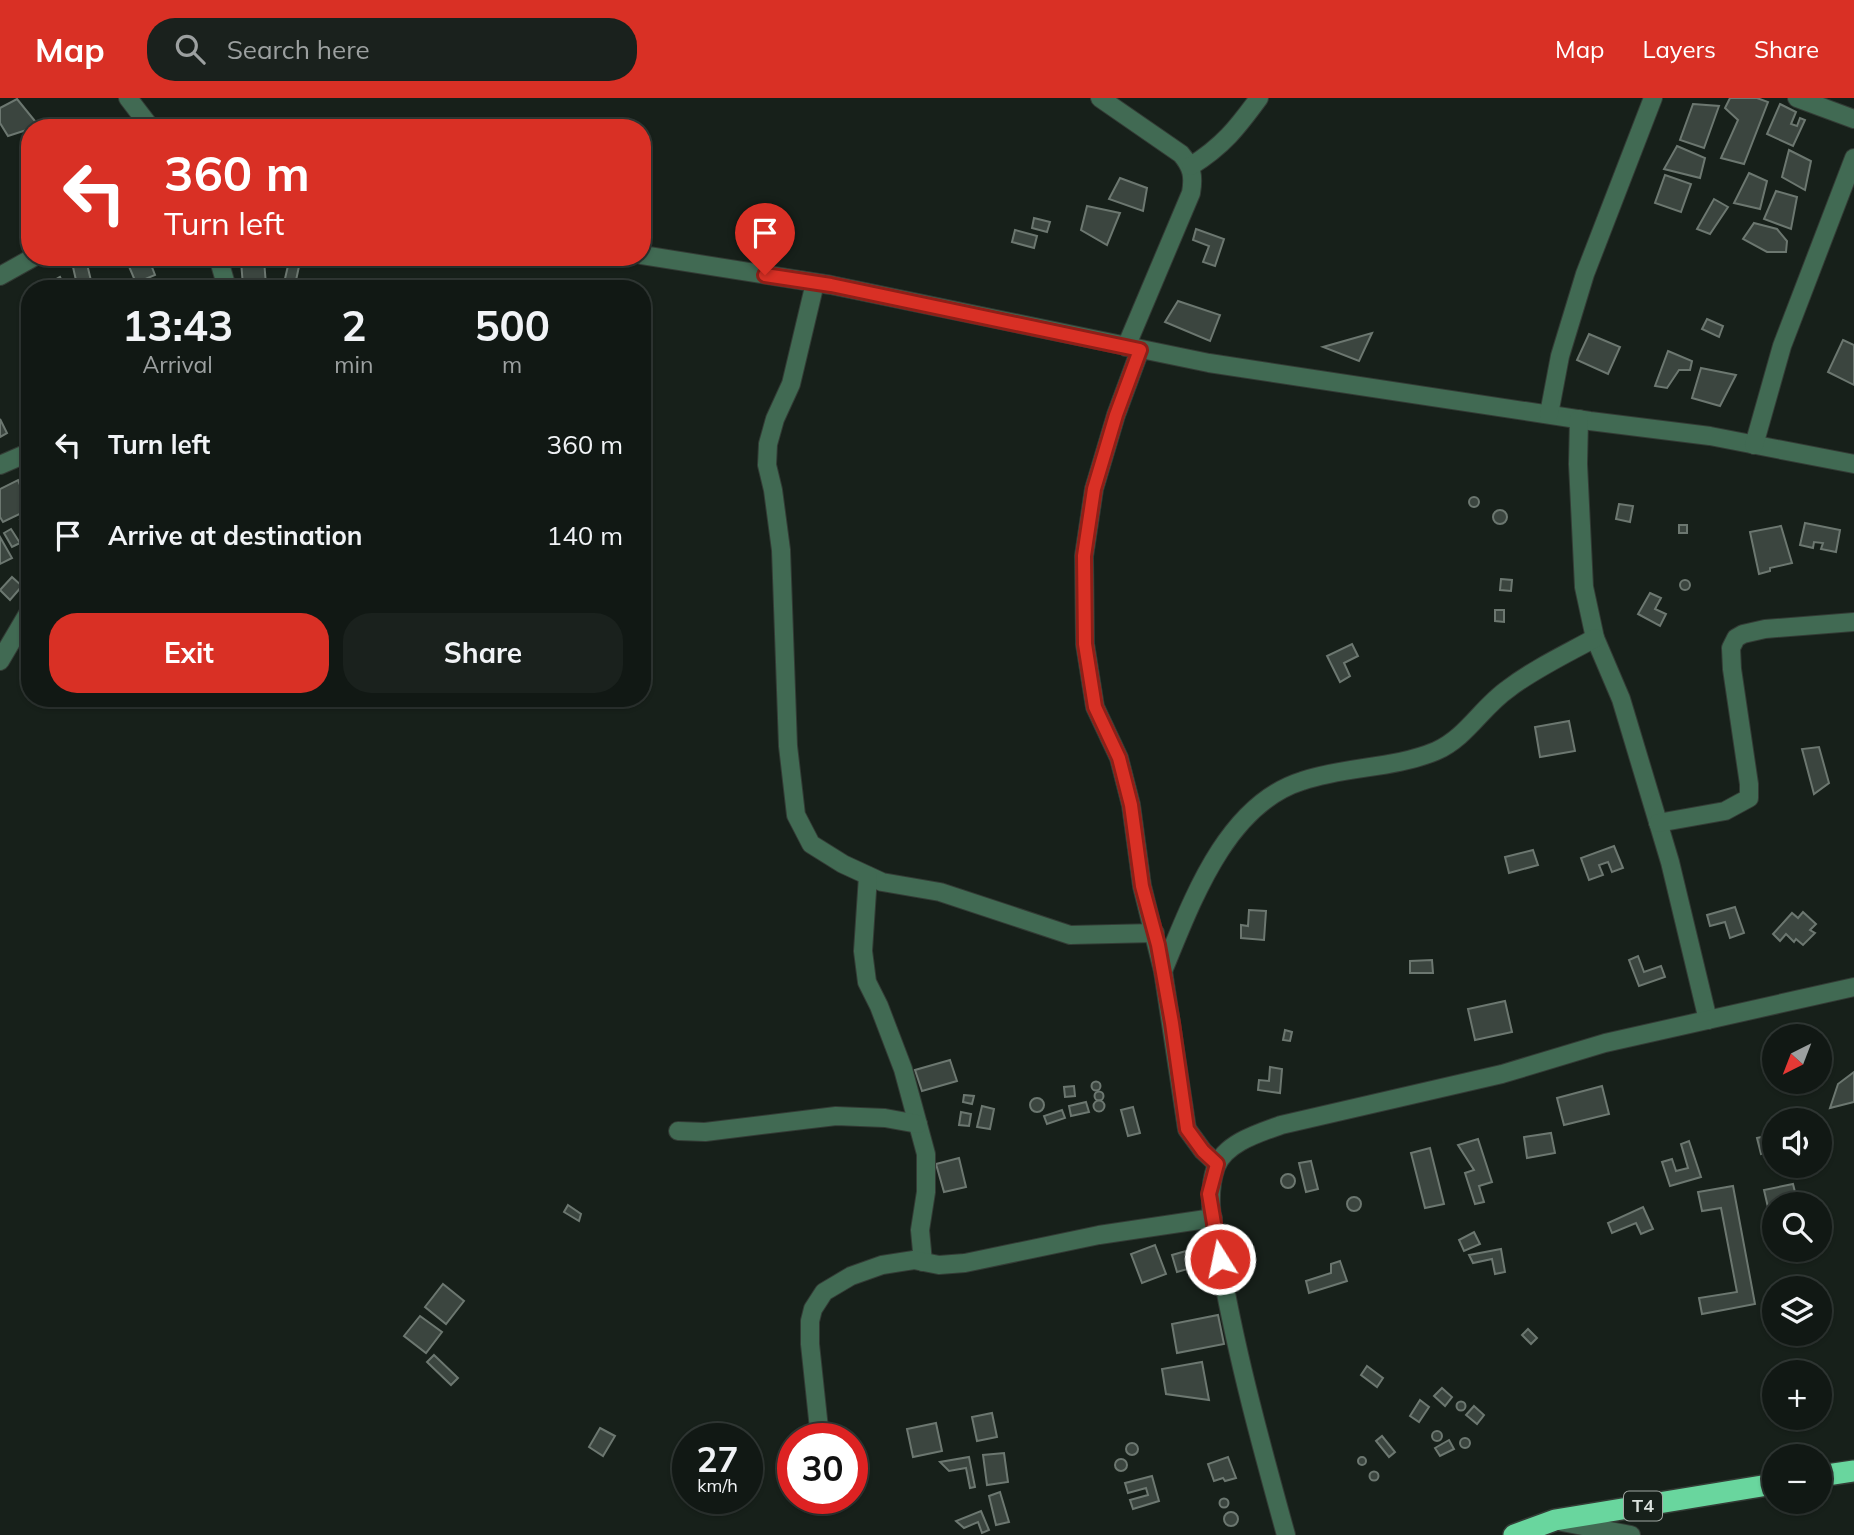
<!DOCTYPE html>
<html lang="en">
<head>
<meta charset="utf-8">
<style>
	body { margin:0; font-family:Mulish,sans-serif; background:#1a211d; color:#f1f3f6; height:100vh; display:flex; flex-direction:column; font-size:26px; white-space:nowrap }
	* { box-sizing:border-box; margin:0 }
	p { font-size:23px; color:#9ca0a0 }
	.icon { flex:none; width:38px; height:38px; fill:none; stroke:currentColor; stroke-width:2; stroke-linecap:round; stroke-linejoin:round }
	.map { position:relative; flex:1; overflow:hidden }
	.drawer { position:absolute; left:21px; top:182px; width:630px; height:427px; display:flex; flex-direction:column; background:#111814; border-radius:28px; box-shadow:0 2px 5px #0004,0 0 0 2px #303734 }
	.drawer>* { flex:none }
	.banner { position:absolute; left:21px; top:21px; width:630px; height:147px; border-radius:28px; box-shadow:0 2px 5px #0004,0 0 0 2px #303734; background:#d93025; color:#fff; overflow:hidden }
	.needle { width:46px; rotate:222deg }
	.controls { position:absolute; left:1762px; top:926px; display:grid; gap:14px }
	.controls a { display:grid; place-items:center; width:70px; height:70px; border-radius:50%; background:#111814; box-shadow:0 2px 5px #0004,0 0 0 2px #303734; font-size:35px }
	.speed { position:absolute; left:672px; top:1325px; display:flex; gap:14px; font-size:35px; font-weight:700; text-align:center }
	.speed>* { display:grid; place-content:center; width:91px; height:91px; border-radius:50%; background:#111814; box-shadow:0 2px 5px #0004,0 0 0 2px #303734; line-height:1 }
	.speed small { font-size:18px; font-weight:400 }
	.speed .limit { border:10px solid #d22; background:#fff; color:#111 }
	.pin { position:absolute; display:grid; place-items:center; width:60px; height:60px; color:#fff; margin:-72px -30px; border-radius:50% 50% 50% 0; rotate:-45deg; box-shadow:0 0 7px #0007 }
	.pin .icon { rotate:45deg }
	.me { position:absolute; width:77px; margin:-38px; rotate:350deg; stroke-linejoin:round; filter:drop-shadow(0 0 5px #0008) }
	.turn { display:flex; align-items:center; gap:24px; height:147px; padding:0 28px; font-size:32px }
	.turn .icon { width:91px; height:91px; stroke-width:2.5 }
	.turn b { display:block; font-size:49px; line-height:60px }
	.eta { display:flex; justify-content:space-evenly; align-items:center; height:119px; text-align:center }
	.eta b { font-size:42px; font-weight:700; line-height:49px }
	.cta { display:flex; gap:14px; margin-top:auto; padding:14px 28px }
	.cta a { flex:1; height:80px; border-radius:28px; background:#d93025; color:#fff; font-size:28px; font-weight:700; line-height:80px; text-align:center }
	.cta a+a { background:#1a211d; color:#f1f3f6 }
	ul { padding:0; list-style:none }
	li { display:flex; align-items:center; gap:21px; height:91px; padding:0 28px }
	li div { flex:1 }
	li b { display:block; font-size:26px }
	li em { font-style:normal }
	header { display:flex; align-items:center; gap:42px; box-sizing:border-box; height:98px; padding:0 35px; background:#d93025; color:#fff }
	header strong { font-size:33px }
	nav { display:flex; gap:38px; margin-inline-start:auto; font-size:24px }
	.search { width:490px; height:63px; background:#1a211d; display:flex; align-items:center; gap:18px; box-sizing:border-box; padding:0 24px; border-radius:28px; color:#9ca0a0; font-size:26px }
	.map>svg:first-child { display:block }
</style>
</head>
<body>
<header>
<strong>Map</strong>
<div class="search"><svg class="icon" aria-label="search" viewBox="0 0 24 24"><circle cx="10" cy="10" r="6"/><path d="M15 15l6 6"/></svg>Search here</div>
<nav><a>Map</a><a>Layers</a><a>Share</a></nav>
</header>
<div class="map">
<svg width="1854" height="1437" viewBox="0 0 1854 1437">
	<rect width="100%" height="100%" fill="#17201a"/>
	<g fill="#3b453f" stroke="#6c7770" stroke-width="2">
		<path d="M1730,0H1757L1768,4L1744,66L1721,60L1738,22L1725,10Z"/>
		<path d="M17,1L39,28L8,38L0,25V10Z"/>
		<path d="M1693,6L1719,8L1704,50L1680,42Z"/>
		<path d="M1780,6L1796,14L1791,26L1797,28L1800,20L1805,22L1793,48L1767,36Z"/>
		<path d="M1677,48L1705,60L1700,80L1664,71Z"/>
		<path d="M1789,52L1811,63L1805,92L1782,79Z"/>
		<path d="M1749,75L1767,83L1760,111L1734,105Z"/>
		<path d="M1665,77L1691,86L1681,114L1655,105Z"/>
		<path d="M1120,80L1147,90L1143,113L1109,101Z"/>
		<path d="M1776,93L1797,99L1791,131L1764,121Z"/>
		<path d="M1714,101L1728,109L1710,136L1697,131Z"/>
		<path d="M1087,108L1120,115L1107,147L1081,132Z"/>
		<path d="M1034,120L1050,124L1047,134L1032,130Z"/>
		<path d="M1754,125L1777,131L1787,143L1786,154H1767L1743,141Z"/>
		<path d="M1196,131L1224,141L1215,168L1203,164L1209,148L1193,142Z"/>
		<path d="M1015,132L1037,138L1034,150L1012,144Z"/>
		<path d="M125,159H148L155,177L136,185Z"/>
		<path d="M290,159H301L295,187L284,185Z"/>
		<path d="M264,162L266,187L243,188L241,163Z"/>
		<path d="M87,166L93,191H78L73,169Z"/>
		<path d="M60,179L66,191H39Z"/>
		<path d="M1178,203L1220,217L1210,243L1165,224Z"/>
		<path d="M1707,221L1723,228L1719,239L1702,231Z"/>
		<path d="M1372,235L1359,263L1323,249Z"/>
		<path d="M1589,236L1620,249L1608,276L1577,262Z"/>
		<path d="M1843,242L1854,247V287L1828,274Z"/>
		<path d="M1668,253L1692,263L1690,272H1679L1667,290L1655,288Z"/>
		<path d="M1701,270L1736,277L1720,308L1692,300Z"/>
		<path d="M0,321L7,335L0,339Z"/>
		<path d="M18,382L30,411L3,424L0,419V391Z"/>
		<circle cx="1474" cy="404" r="5"/>
		<path d="M1619,406L1633,408L1630,424L1616,421Z"/>
		<circle cx="1500" cy="419" r="7"/>
		<path d="M30,418V442L20,422Z"/>
		<path d="M1805,425L1840,432L1836,454L1821,451L1823,445L1814,444L1813,450L1800,447Z"/>
		<rect x="1679" y="427" width="8" height="8"/>
		<path d="M1781,428L1792,465L1770,470V473L1759,476L1750,434Z"/>
		<path d="M11,431L20,445L12,449L4,435Z"/>
		<path d="M0,439L12,460L0,466Z"/>
		<path d="M12,479L22,488L10,502L0,492Z"/>
		<path d="M1501,481L1512,482L1511,493L1500,492Z"/>
		<circle cx="1685" cy="487" r="5"/>
		<path d="M1650,495L1661,500L1655,511L1666,516L1660,528L1638,516Z"/>
		<path d="M1495,512H1504V524L1495,523Z"/>
		<path d="M1352,546L1358,558L1344,565L1350,578L1340,584L1327,558Z"/>
		<path d="M1569,623L1575,653L1540,659L1535,629Z"/>
		<path d="M1819,649L1829,685L1814,696L1802,651Z"/>
		<path d="M1614,748L1623,770L1612,774L1608,764L1599,767L1603,777L1589,782L1581,760Z"/>
		<path d="M1533,752L1538,767L1509,775L1505,759Z"/>
		<path d="M1735,809L1744,835L1730,840L1725,824L1710,828L1707,817Z"/>
		<path d="M1249,812L1266,813L1264,842L1241,840V827L1248,828Z"/>
		<path d="M1803,814L1816,826L1810,832L1815,835L1803,847L1796,841L1794,844L1786,836L1780,843L1773,836L1792,815L1798,820Z"/>
		<path d="M1638,858L1644,874L1661,868L1665,879L1639,888L1629,862Z"/>
		<path d="M1432,862L1433,875H1410V863Z"/>
		<path d="M1505,903L1512,934L1475,942L1468,911Z"/>
		<path d="M1285,932L1292,934L1290,943L1283,942Z"/>
		<path d="M950,962L957,983L922,993L915,972Z"/>
		<path d="M1270,969L1282,971L1280,995L1258,992L1259,982L1269,983Z"/>
		<path d="M1854,974V1004L1830,1010L1838,986Z"/>
		<circle cx="1096" cy="988" r="4.5"/>
		<path d="M1074,988L1075,998L1065,999L1064,989Z"/>
		<path d="M1602,988L1609,1016L1564,1027L1557,1000Z"/>
		<circle cx="1099" cy="998" r="4.5"/>
		<path d="M964,997L974,998L972,1006L963,1004Z"/>
		<circle cx="1037" cy="1007" r="7"/>
		<circle cx="1099" cy="1008" r="5.5"/>
		<path d="M1086,1004L1089,1014L1071,1018L1069,1008Z"/>
		<path d="M982,1008L994,1011L990,1031L977,1029Z"/>
		<path d="M1133,1009L1140,1035L1128,1038L1121,1012Z"/>
		<path d="M1062,1012L1065,1020L1047,1026L1044,1018Z"/>
		<path d="M961,1014L971,1016L969,1028L959,1027Z"/>
		<path d="M1551,1035L1555,1055L1527,1060L1524,1039Z"/>
		<path d="M1774,1036V1052L1761,1056L1757,1040Z"/>
		<path d="M1478,1041L1492,1084L1479,1088L1484,1104L1475,1106L1465,1075L1474,1072L1458,1047Z"/>
		<path d="M1689,1043L1701,1079L1670,1088L1662,1064L1672,1061L1676,1073L1688,1070L1681,1046Z"/>
		<path d="M1430,1050L1444,1106L1425,1110L1411,1055Z"/>
		<path d="M959,1060L966,1089L944,1094L936,1066Z"/>
		<path d="M1311,1063L1318,1091L1306,1094L1299,1065Z"/>
		<circle cx="1288" cy="1083" r="7"/>
		<path d="M1793,1086L1798,1106H1774V1116L1770,1118L1764,1092Z"/>
		<path d="M1733,1088L1755,1206L1702,1216L1699,1200L1737,1194L1721,1110L1702,1113L1698,1094Z"/>
		<circle cx="1354" cy="1106" r="7"/>
		<path d="M568,1107L581,1116L579,1123L564,1114Z"/>
		<path d="M1643,1109L1653,1131L1641,1136L1636,1125L1612,1135L1608,1125Z"/>
		<path d="M1474,1134L1480,1146L1464,1153L1459,1142Z"/>
		<path d="M1155,1147L1166,1176L1142,1185L1131,1156Z"/>
		<path d="M1200,1149L1205,1166L1177,1174L1172,1157Z"/>
		<path d="M1501,1151L1505,1174L1495,1176L1492,1161L1473,1165L1469,1157Z"/>
		<path d="M1340,1163L1347,1183L1309,1195L1306,1183L1331,1175V1166Z"/>
		<path d="M443,1186L464,1203L446,1226L425,1209Z"/>
		<path d="M1218,1217L1224,1246L1177,1255L1172,1226Z"/>
		<path d="M420,1218L442,1234L426,1255L404,1238Z"/>
		<path d="M1528,1231L1537,1240L1531,1246L1522,1237Z"/>
		<path d="M434,1257L458,1280L451,1287L427,1264Z"/>
		<path d="M1202,1264L1209,1302L1166,1296L1162,1271Z"/>
		<path d="M1367,1268L1383,1280L1377,1289L1361,1277Z"/>
		<path d="M1442,1290L1452,1299L1445,1308L1434,1298Z"/>
		<path d="M1420,1302L1429,1309L1419,1324L1410,1318Z"/>
		<circle cx="1461" cy="1308" r="4.5"/>
		<path d="M1474,1308L1484,1317L1477,1326L1466,1317Z"/>
		<path d="M992,1315L997,1339L977,1343L972,1319Z"/>
		<path d="M936,1325L942,1353L913,1359L907,1331Z"/>
		<path d="M600,1330L615,1338L603,1358L589,1349Z"/>
		<circle cx="1437" cy="1338" r="5"/>
		<path d="M1382,1338L1395,1354L1389,1359L1376,1343Z"/>
		<circle cx="1465" cy="1345" r="5"/>
		<path d="M1449,1342L1454,1351L1440,1358L1435,1350Z"/>
		<circle cx="1132" cy="1351" r="6"/>
		<path d="M1004,1355L1008,1384L987,1387L983,1357Z"/>
		<path d="M969,1359L975,1389L970,1390L966,1370L949,1373L940,1364Z"/>
		<path d="M1228,1359L1236,1380L1225,1383L1223,1380L1214,1383L1208,1366Z"/>
		<circle cx="1362" cy="1363" r="4"/>
		<circle cx="1121" cy="1367" r="6"/>
		<circle cx="1374" cy="1378" r="4.5"/>
		<path d="M1152,1378L1159,1403L1133,1411L1130,1402L1148,1397L1146,1390L1128,1395L1125,1385Z"/>
		<path d="M1000,1394L1009,1424L996,1427L989,1398Z"/>
		<circle cx="1224" cy="1405" r="4.5"/>
		<path d="M981,1413L989,1432L982,1435L978,1424L964,1430L956,1423Z"/>
		<circle cx="1231" cy="1421" r="7"/>
	</g>
	<g fill="none" stroke-linecap="round" stroke-linejoin="round">
		<defs>
			<g id="minor">
				<path d="M128,0L151,30"/>
				<path d="M1100,0L1181,56C1192,69 1194,78 1191,95L1126,249"/>
				<path d="M1797,0L1854,21"/>
				<path d="M1191,68C1223,48 1237,30 1259,0"/>
				<path d="M642,157L831,187L1209,265L1590,323L1710,338L1854,366"/>
				<path d="M218,159L225,183V191"/>
				<path d="M0,178L34,159"/>
				<path d="M815,185L791,286L775,321L768,346L767,367L773,392L781,452L788,648L796,717L811,746L843,766L882,784L940,794L1070,837L1155,835"/>
				<path d="M1140,252L1116,317L1094,391L1084,458L1085,546L1095,609L1119,660L1131,707L1142,788L1163,873L1187,1031L1203,1053L1217,1066"/>
				<path d="M1549,316L1560,258L1585,176L1653,0"/>
				<path d="M1579,321L1578,366L1584,489L1595,540L1621,601L1670,764L1708,922"/>
				<path d="M1754,347L1782,248L1854,60"/>
				<path d="M0,367L30,354"/>
				<path d="M0,563L30,512"/>
				<path d="M1658,725L1725,713L1749,700V686L1732,571L1731,550L1736,540L1743,536L1765,531L1854,524"/>
				<path d="M868,778L863,853L867,884L879,908L903,971L926,1056V1094L920,1132L923,1164"/>
				<path d="M1163,873C1191,806 1225,707 1302,683C1346,668 1393,671 1436,653C1466,640 1482,609 1508,591C1534,571 1566,556 1595,540"/>
				<path d="M678,1033L705,1034L836,1018L885,1020L918,1026"/>
				<path d="M820,1340L810,1246V1223L813,1211L824,1194L851,1178L882,1167L914,1162L939,1167L965,1165L1099,1137L1213,1120"/>
				<path d="M1562,1424L1631,1437"/>
				<path d="M1286,1437C1262,1350 1238,1263 1222,1174C1216,1140 1204,1103 1216,1069C1225,1045 1259,1035 1281,1027L1502,976L1605,945L1854,889"/>
			</g>
			<g id="highway">
				<path d="M1820,1378L1854,1373"/>
				<path d="M1514,1437L1555,1422L1774,1386"/>
			</g>
		</defs>
		<use href="#minor" stroke="#333b35" stroke-width="20"/>
		<use href="#highway" stroke="#333b35" stroke-width="24"/>
		<use href="#minor" stroke="#416a53" stroke-width="18"/>
		<use href="#highway" stroke="#69d69e" stroke-width="21"/>
	</g>
	<g fill="none" stroke-linecap="round" stroke-linejoin="round">
		<defs>
			<path id="route" d="M765,177L831,187L1140,252L1116,317L1094,391L1084,458L1085,546L1095,609L1119,660L1131,707L1142,788L1158,847L1172,925L1187,1031L1203,1053L1217,1066L1209,1096L1220,1161"/>
		</defs>
		<use href="#route" stroke="#8d1f18" stroke-width="18"/>
		<use href="#route" stroke="#d93025" stroke-width="12"/>
	</g>
	<g text-anchor="middle" stroke-width="7" stroke-linejoin="round" paint-order="stroke">
		<rect fill="#17201a" stroke="#a1a8a3" stroke-width="2" x="1624" y="1393.5" width="38" height="29" rx="5"/>
		<g font-size="18" font-weight="bold" fill="#dce2de">
			<text x="1643" y="1414">T4</text>
		</g>
	</g>
</svg>
<div class="controls">
<a><svg class="needle" viewBox="-14 -14 28 28"><path d="M0-13l5 13h-10z" fill="#e53935"/><path d="M0 13l5-13h-10z" fill="#9ca0a0"/></svg></a>
<a><svg class="icon" aria-label="sound" viewBox="0 0 24 24"><path d="M4 9h4l5-4v14l-5-4H4zM17 9q2 3 0 6"/></svg></a>
<a><svg class="icon" aria-label="search" viewBox="0 0 24 24"><circle cx="10" cy="10" r="6"/><path d="M15 15l6 6"/></svg></a>
<a><svg class="icon" aria-label="layers" viewBox="0 0 24 24"><path d="M12 4l9 5-9 5-9-5zM3 14l9 5 9-5"/></svg></a>
<a>+</a>
<a>−</a>
</div>
<div class="speed"><div>27<small>km/h</small></div><div class="limit">30</div></div>
<div class="pin" style="left:765px;top:177px;background:#d93025"><svg class="icon" aria-label="arrive" viewBox="0 0 24 24"><path d="M6 21V4h12l-3 4 3 4H6"/></svg></div>
<svg class="me" style="left:1220px;top:1161px" viewBox="-20 -20 40 40"><circle r="17" fill="#d93025" stroke="#fff" stroke-width="3"/><path d="M0-11L8 9 0 5-8 9z" fill="#fff"/></svg>
<div class="banner">
<div class="turn"><svg class="icon" aria-label="left" viewBox="0 0 24 24"><path d="M17 20v-9H6M10 6l-5 5 5 5"/></svg><div><b>360 m</b>Turn left</div></div>
</div>
<section class="drawer">
<div class="eta">
<div><b>13:43</b><p>Arrival</p></div>
<div><b>2</b><p>min</p></div>
<div><b>500</b><p>m</p></div>
</div>
<ul>
<li><svg class="icon" aria-label="left" viewBox="0 0 24 24"><path d="M17 20v-9H6M10 6l-5 5 5 5"/></svg><div><b>Turn left</b></div><em>360 m</em></li>
<li><svg class="icon" aria-label="arrive" viewBox="0 0 24 24"><path d="M6 21V4h12l-3 4 3 4H6"/></svg><div><b>Arrive at destination</b></div><em>140 m</em></li>
</ul>
<div class="cta"><a>Exit</a><a>Share</a></div>
</section>
</div>
</body>
</html>
